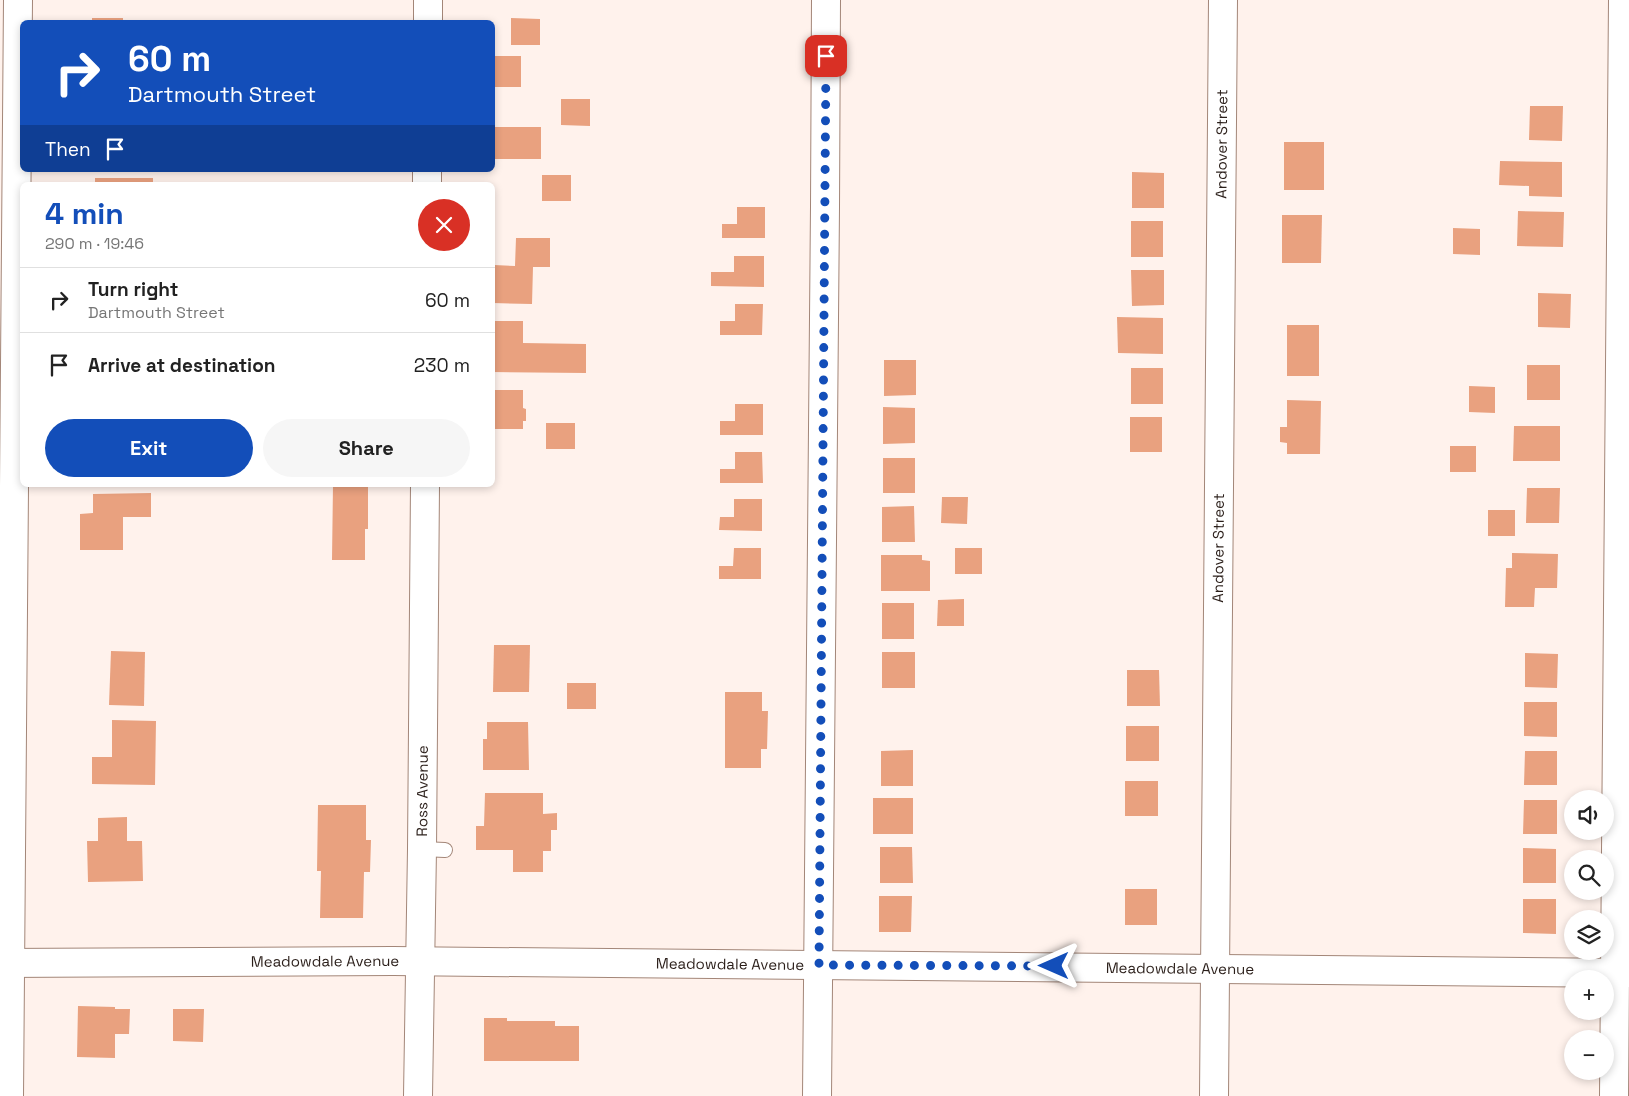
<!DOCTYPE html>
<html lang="en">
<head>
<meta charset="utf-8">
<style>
	body { margin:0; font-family:"Space Grotesk",sans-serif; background:#f6f6f6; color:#222; height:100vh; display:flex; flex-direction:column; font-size:19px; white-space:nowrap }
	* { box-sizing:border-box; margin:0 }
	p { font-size:16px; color:#767676 }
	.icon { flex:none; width:28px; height:28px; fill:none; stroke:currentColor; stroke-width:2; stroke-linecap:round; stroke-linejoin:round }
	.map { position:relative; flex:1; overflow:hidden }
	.details { position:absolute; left:20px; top:182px; width:475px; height:305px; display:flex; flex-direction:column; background:#fff; border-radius:8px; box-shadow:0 2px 8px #0003 }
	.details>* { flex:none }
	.hud { position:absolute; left:20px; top:20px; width:475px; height:152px; border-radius:8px; box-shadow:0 2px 8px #0003; background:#134eb9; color:#fff; overflow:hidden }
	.fabs { position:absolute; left:1564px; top:790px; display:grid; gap:10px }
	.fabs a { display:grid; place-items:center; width:50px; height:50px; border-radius:50%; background:#fff; box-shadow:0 2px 8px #0003; font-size:25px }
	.pin { position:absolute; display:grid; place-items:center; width:42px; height:42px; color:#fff; margin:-21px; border-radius:10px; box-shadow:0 2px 8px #0006 }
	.me { position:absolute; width:55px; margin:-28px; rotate:270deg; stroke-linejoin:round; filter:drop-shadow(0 0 4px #0008) }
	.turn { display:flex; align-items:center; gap:18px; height:105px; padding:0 25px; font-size:22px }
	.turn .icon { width:65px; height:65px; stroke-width:2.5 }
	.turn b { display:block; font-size:35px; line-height:42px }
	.then { display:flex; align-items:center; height:48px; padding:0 25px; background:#0003; gap:10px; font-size:19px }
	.round { display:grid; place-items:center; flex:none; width:52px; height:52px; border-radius:26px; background:#f6f6f6 }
	.headline { display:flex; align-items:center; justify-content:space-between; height:85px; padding:0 25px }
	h1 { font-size:30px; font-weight:800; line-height:38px; color:#134eb9 }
	.primary-button { display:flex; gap:10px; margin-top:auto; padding:10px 25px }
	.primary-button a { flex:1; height:58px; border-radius:30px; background:#134eb9; color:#fff; font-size:20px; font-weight:800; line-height:58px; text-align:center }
	.primary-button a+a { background:#f6f6f6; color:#222 }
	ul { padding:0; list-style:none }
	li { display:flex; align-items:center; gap:15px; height:65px; padding:0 25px; border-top:1px solid #e0e0e0 }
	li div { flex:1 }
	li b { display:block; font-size:19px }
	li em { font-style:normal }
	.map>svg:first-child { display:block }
</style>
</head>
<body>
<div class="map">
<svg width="1629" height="1096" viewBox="0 0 1629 1096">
	<rect width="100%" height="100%" fill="#fff2ec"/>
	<g fill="#e9a17f">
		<rect x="92" y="18" width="31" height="4"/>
		<path d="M511,18L540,19V45H511Z"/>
		<rect x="492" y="56" width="29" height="31"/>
		<path d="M561,99H590V126L561,125Z"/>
		<path d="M1530,106H1563L1562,141L1529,140Z"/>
		<path d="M494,127H541V159H495V149H492Z"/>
		<rect x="1284" y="142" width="40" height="48"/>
		<path d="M1500,161L1562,162V197L1529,196V186L1499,185Z"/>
		<path d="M1132,172L1164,173V208H1132Z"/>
		<rect x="542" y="175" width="29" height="26"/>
		<rect x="95" y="178" width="58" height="7"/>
		<path d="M737,207H765V238H722V224H737Z"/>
		<path d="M1518,211L1564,212L1563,247L1517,246Z"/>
		<path d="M1282,215H1322L1321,263H1282Z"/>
		<rect x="1131" y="221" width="32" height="36"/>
		<path d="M1453,228L1480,229V255L1453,254Z"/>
		<path d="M516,238H550V267H533L532,304L493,303L492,271H494V265L515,266Z"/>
		<path d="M734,256H764V287L711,286V272H734Z"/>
		<path d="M1131,270H1164V305L1132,306Z"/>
		<path d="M1538,293L1571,294L1570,328L1538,327Z"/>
		<path d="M735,304H763L762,335H720V321H735Z"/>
		<path d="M1117,317L1163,318V354L1118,353Z"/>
		<path d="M492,321H523V343L586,344V373L492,372Z"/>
		<rect x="1287" y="325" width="32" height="51"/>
		<path d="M884,360H916V395L884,396Z"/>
		<rect x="1527" y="365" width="33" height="35"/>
		<rect x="1131" y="368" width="32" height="36"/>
		<path d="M1469,386L1495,387V413L1469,412Z"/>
		<path d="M492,390H523V408L526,409V421H523V429H492Z"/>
		<path d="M1287,400L1321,401L1320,454H1287V443L1280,442V427H1287Z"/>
		<path d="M735,404H763V435H720V421H735Z"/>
		<path d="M883,407L915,408V443L883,444Z"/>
		<rect x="1130" y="417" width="32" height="35"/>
		<rect x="546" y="423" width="29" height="26"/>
		<path d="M1514,426H1560V461H1513Z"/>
		<rect x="1450" y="446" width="26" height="26"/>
		<path d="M735,452H762L763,483H720V469H735Z"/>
		<rect x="883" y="458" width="32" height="35"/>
		<path d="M333,485L368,486V529H365V560H332Z"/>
		<path d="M1527,488H1560L1559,523H1526Z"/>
		<path d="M151,493V517H123V550H80V514L93,513V494Z"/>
		<path d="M942,497H968L967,524L941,523Z"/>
		<path d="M734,499H762V531L719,530L720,517H734Z"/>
		<path d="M914,506L915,542H882V507Z"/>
		<rect x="1488" y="510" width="27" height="26"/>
		<path d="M734,548H761V579H719V566H733Z"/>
		<rect x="955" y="548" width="27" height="26"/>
		<path d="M1512,553L1558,554L1557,588H1535L1534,607H1505L1506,568H1512Z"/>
		<path d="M881,555H922V560L930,561V591H881Z"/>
		<path d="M964,599V626H937L938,600Z"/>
		<rect x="882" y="603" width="32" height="36"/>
		<path d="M494,645H530L529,692H493Z"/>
		<path d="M111,651L145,652L144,706L109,705Z"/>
		<rect x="882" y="652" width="33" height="36"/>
		<path d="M1525,653L1558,654L1557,688L1525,687Z"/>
		<path d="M1127,670H1159L1160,706H1127Z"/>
		<rect x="567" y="683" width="29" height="26"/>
		<path d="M725,692H762V711H768L767,749H761V768H725Z"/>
		<path d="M1524,702H1557V737L1524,736Z"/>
		<path d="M112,720L156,721L155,785L92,784V757H112Z"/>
		<path d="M487,722H528L529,770H483V739H487Z"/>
		<rect x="1126" y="726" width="33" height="35"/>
		<path d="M913,750V786H881V751Z"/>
		<path d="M1525,751H1557V785H1524Z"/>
		<rect x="1125" y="781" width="33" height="35"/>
		<path d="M485,793H543V814L557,813V830H551V851H543V872H513V850H476V826H484Z"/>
		<rect x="873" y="798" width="40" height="36"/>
		<path d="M1524,800H1557V834H1523Z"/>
		<path d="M318,805H366V840H371L370,872H364L363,918H320L321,871H317Z"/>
		<path d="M127,817V841H142L143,881L88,882L87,841H98V818Z"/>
		<path d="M880,847H912L913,883H880Z"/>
		<path d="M1523,848L1556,849V883H1523Z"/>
		<rect x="1125" y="889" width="32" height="36"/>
		<path d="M879,896H912L911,932H879Z"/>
		<path d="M1523,899H1556V934L1523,933Z"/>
		<path d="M78,1006L115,1007V1009H130L129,1034H115V1058L77,1057Z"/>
		<path d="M173,1009H204L203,1042L173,1041Z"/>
		<path d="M484,1018H507V1021H555V1026H579V1061H484Z"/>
	</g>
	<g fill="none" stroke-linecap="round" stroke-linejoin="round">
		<defs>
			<path id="service" d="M422,849L445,850"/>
			<g id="minor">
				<path d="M428,22V0"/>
				<path d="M427,185V170"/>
				<path id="s1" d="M0,963L393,961L1629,973"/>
				<path id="s2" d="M418,1096L422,849L425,485"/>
				<path d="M817,1096L825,207L826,0"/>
				<path id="s3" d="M1214,1096L1223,0"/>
				<path d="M1614,1096L1623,0"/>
			</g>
			<path id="tertiary" d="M9,1096L18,0"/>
		</defs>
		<use href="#service" stroke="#a38678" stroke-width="16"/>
		<use href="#minor" stroke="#a38678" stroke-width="30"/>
		<use href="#tertiary" stroke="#a38678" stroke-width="30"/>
		<use href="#service" stroke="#fff" stroke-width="14"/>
		<use href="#minor" stroke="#fff" stroke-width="28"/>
		<use href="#tertiary" stroke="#fff" stroke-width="28"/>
	</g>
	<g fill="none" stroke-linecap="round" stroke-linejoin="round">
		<path stroke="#134eb9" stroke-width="9" stroke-dasharray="0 16.2" d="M826,56L819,965L1054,966"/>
	</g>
	<g text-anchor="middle" stroke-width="4" stroke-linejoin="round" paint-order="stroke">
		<g font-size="15" fill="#2a1e19" stroke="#fff2ec">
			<text dy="5" stroke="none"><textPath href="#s3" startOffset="952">Andover Street</textPath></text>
			<text dy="5" stroke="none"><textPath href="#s3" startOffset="548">Andover Street</textPath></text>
			<text dy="5" stroke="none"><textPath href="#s2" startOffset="305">Ross Avenue</textPath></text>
			<text dy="5" stroke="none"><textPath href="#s1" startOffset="325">Meadowdale Avenue</textPath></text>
			<text dy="5" stroke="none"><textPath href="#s1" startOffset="730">Meadowdale Avenue</textPath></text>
			<text dy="5" stroke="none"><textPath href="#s1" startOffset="1180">Meadowdale Avenue</textPath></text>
		</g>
	</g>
</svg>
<div class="fabs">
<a><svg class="icon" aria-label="sound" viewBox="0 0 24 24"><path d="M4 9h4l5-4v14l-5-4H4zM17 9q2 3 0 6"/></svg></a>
<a><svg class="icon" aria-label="search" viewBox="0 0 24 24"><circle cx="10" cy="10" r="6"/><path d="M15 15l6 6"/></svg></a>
<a><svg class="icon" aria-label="layers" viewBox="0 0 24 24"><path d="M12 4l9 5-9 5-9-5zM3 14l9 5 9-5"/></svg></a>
<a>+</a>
<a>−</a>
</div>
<div class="pin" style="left:826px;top:56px;background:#d93025"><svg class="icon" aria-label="arrive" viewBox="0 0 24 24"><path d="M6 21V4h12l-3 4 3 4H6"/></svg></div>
<svg class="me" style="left:1054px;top:966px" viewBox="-20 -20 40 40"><path d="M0-17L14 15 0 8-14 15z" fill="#134eb9" stroke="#fff" stroke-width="4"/></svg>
<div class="hud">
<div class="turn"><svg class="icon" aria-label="right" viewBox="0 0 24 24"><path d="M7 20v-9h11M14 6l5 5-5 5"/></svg><div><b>60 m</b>Dartmouth Street</div></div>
<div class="then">Then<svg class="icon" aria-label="arrive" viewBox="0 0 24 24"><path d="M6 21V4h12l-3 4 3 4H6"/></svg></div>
</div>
<section class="details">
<div class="headline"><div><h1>4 min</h1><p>290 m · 19:46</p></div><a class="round" style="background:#d93025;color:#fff"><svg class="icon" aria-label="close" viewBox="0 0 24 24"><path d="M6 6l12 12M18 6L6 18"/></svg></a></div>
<ul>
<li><svg class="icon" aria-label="right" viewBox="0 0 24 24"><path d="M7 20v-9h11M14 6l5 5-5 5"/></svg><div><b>Turn right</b><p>Dartmouth Street</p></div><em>60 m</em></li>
<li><svg class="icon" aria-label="arrive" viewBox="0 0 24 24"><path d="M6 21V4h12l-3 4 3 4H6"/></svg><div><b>Arrive at destination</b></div><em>230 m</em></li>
</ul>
<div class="primary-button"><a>Exit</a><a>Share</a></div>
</section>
</div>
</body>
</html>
